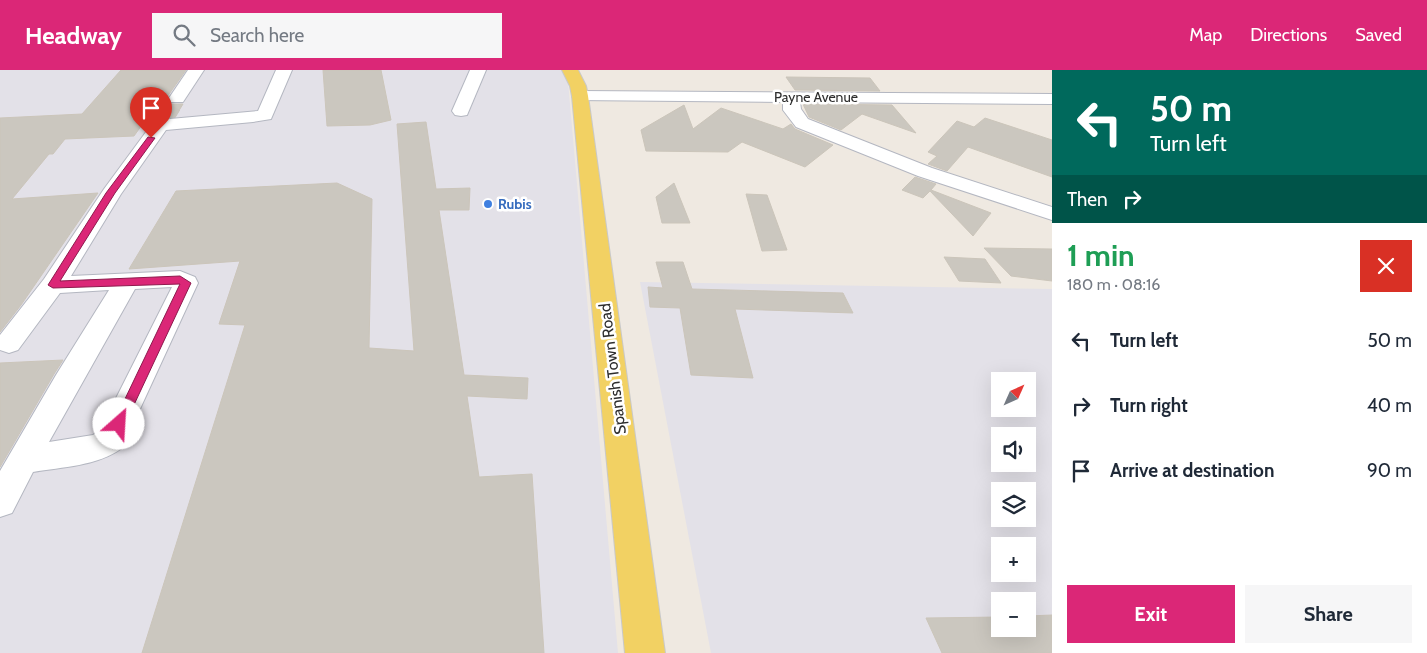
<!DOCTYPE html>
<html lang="en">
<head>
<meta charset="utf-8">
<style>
	body { margin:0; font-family:Cabin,sans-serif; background:#f6f6f7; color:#1f2937; height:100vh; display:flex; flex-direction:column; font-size:19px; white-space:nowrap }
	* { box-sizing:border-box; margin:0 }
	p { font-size:16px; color:#747a83 }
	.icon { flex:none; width:28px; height:28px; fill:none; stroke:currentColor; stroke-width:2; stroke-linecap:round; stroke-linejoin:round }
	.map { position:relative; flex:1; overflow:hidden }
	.details { display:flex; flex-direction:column; background:#fff; width:375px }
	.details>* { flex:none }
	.banner { background:#00695c; color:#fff; overflow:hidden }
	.needle { width:32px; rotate:45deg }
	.fabs { position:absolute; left:991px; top:302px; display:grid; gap:10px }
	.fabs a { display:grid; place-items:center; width:45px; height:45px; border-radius:0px; background:#fff; box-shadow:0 5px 20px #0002; font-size:25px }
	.pin { position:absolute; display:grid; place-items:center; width:42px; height:42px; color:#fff; margin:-51px -21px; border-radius:50% 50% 50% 0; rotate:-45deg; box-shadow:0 0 5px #0007 }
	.pin .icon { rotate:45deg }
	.me { position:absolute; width:55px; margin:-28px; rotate:26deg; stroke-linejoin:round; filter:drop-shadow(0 0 4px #0008) }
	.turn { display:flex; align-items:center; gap:18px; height:105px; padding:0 15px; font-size:22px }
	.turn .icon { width:65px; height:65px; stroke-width:2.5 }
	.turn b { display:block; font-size:35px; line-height:42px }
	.then { display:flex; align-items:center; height:48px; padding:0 15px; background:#0003; gap:10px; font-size:19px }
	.round { display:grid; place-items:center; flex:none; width:52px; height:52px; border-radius:0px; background:#f6f6f7 }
	.headline { display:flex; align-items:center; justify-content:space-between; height:85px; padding:0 15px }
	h1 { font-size:30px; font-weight:700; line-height:38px; color:#1e9e55 }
	.cta { display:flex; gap:10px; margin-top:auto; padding:10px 15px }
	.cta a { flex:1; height:58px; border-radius:0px; background:#db2777; color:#fff; font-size:20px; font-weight:700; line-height:58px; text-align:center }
	.cta a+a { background:#f6f6f7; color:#1f2937 }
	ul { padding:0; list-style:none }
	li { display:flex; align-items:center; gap:15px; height:65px; padding:0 15px }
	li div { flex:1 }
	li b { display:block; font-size:19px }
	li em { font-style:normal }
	header { display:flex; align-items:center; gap:30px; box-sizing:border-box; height:70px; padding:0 25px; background:#db2777; color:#fff }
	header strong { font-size:24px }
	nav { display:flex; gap:28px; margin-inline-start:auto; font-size:18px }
	.search { width:350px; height:45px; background:#f6f6f7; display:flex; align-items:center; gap:12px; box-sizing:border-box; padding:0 18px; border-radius:0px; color:#747a83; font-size:19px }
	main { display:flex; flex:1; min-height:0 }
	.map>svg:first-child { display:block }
</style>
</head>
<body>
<header>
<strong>Headway</strong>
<div class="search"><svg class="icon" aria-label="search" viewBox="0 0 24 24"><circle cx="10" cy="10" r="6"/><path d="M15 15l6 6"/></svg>Search here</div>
<nav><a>Map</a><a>Directions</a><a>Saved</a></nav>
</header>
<main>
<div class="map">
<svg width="1052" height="583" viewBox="0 0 1052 583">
	<rect width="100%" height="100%" fill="#efe9e1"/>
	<g fill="#e3e1e8" fill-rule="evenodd">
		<path d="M0,0H567L618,583H0Z"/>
		<path d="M640,212L1052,219V583H711ZM1000,311H1028V339H1000ZM1000,366H1028V394H1000ZM1000,421H1028V449H1000ZM1000,476H1028V504H1000ZM1000,531H1028V559H1000Z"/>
	</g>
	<g fill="#cbc7bf" stroke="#cbc5ba">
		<path d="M121,0H186L167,27L171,34H183L175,47L163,44L157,45L151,52H144L134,66L65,69L53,84H49L12,129L98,123L21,235L0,262V48L82,44Z"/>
		<path d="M323,0H381L391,50L370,55L327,56Z"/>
		<path d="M786,7L870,8L880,21L795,20Z"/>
		<path d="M803,34L892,35L916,63L862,44L841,60L809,47Z"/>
		<path d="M684,35L693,59L721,38L783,59L791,54L795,59L833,75L805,97L742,72L728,82L646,81L641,60Z"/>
		<path d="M985,48L1052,70V107L968,77L947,101L928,94L937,86L928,82L957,51L974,57Z"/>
		<path d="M426,52L436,119L470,118L469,140H439L464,305L528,308L527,329L467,326L479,407L532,404L544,583H142L245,255L219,254L240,191L129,199L176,121L337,113L372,129L369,278L414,281L397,54Z"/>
		<path d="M915,107L936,114L931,120L991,143L973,166L930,121L923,128L902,120Z"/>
		<path d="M674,113L690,153H662L656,127Z"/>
		<path d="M746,124L767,125L787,180L762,181Z"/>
		<path d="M984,178L1052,179V211L1011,206Z"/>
		<path d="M944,187L985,189L1001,213L959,211Z"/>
		<path d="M656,192H683L692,219L843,223L853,243L735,239L753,308L691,305L680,238L650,237L648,217L663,218Z"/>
		<path d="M63,290L54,304L0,397V293Z"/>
		<path d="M1052,545V583H942L926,548L1000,547V559H1028V546Z"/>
	</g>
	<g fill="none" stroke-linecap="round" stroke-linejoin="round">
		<path stroke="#c8c4bd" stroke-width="18" stroke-dasharray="18 9" stroke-linecap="butt" d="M163,51L177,28"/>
		<defs>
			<g id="minor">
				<path d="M188,0H204L183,32H171L169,28Z"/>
				<path d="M276,0H292L271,49L253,52L166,60L121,124L71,206L180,201L195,207L198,213L122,378C98,396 62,397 33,402L12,443L0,447V401L56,305L109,220L60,223L18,280L9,283L0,280V265L44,209L104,119L157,47L163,46L170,49L258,41ZM172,217L100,360L93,365L49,372L135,219Z"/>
				<path d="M470,0H486L467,45L461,46L455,45L452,41Z"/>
				<path d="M580,21L1052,24V34L800,32L801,39L808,49L932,98L1052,137V150L918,106L796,57L783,40V32L574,30L572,26L574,22Z"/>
			</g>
			<path id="major" d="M562,0H578L586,16L588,26L665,583H625L572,26L570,16Z"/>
		</defs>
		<use href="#minor" stroke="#b4b7c1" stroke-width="2"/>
		<use href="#major" stroke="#c9c9c9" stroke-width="2"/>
		<use href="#minor" fill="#fff" fill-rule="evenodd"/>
		<use href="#major" fill="#f2d163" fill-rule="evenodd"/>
	</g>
	<path fill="#db2777" stroke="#8e194d" d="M148,67L155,68L115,123L60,211L180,206L191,213L125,354L123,357L119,359L115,357L113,354L180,214L53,218L48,215L106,123Z"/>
	<circle fill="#3f7fe0" stroke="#fff" stroke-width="2" cx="488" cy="134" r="5"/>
	<g text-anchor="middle" stroke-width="5" stroke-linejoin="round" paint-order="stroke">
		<g font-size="14" fill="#2e2e2e" stroke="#fff">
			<text x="816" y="32">Payne Avenue</text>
		</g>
		<g font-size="14" font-weight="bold" fill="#366cbe" stroke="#fff" text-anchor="start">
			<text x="498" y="139">Rubis</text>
		</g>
		<g font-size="16" fill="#2e2e2e" stroke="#fff">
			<text transform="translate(612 299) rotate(-97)" y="6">Spanish Town Road</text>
		</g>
	</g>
</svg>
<div class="fabs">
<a><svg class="needle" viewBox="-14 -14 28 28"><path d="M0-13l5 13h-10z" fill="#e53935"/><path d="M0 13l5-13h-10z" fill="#747a83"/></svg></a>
<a><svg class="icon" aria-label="sound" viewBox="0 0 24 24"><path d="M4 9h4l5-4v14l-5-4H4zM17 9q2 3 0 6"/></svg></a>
<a><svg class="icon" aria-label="layers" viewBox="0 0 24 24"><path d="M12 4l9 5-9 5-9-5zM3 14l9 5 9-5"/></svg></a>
<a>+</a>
<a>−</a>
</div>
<div class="pin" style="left:151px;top:68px;background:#d93025"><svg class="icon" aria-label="arrive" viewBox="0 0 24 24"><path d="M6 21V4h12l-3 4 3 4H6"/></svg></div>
<svg class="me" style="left:119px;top:354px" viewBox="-20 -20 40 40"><circle r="19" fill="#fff"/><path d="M0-13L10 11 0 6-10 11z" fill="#db2777"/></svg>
</div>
<section class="details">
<div class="banner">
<div class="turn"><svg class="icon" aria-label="left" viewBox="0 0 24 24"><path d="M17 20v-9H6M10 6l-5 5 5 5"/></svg><div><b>50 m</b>Turn left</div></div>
<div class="then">Then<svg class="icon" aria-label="right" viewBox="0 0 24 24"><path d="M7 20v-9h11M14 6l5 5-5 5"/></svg></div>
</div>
<div class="headline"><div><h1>1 min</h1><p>180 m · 08:16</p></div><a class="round" style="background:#d93025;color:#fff"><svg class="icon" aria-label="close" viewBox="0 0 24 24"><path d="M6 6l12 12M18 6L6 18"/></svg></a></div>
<ul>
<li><svg class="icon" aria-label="left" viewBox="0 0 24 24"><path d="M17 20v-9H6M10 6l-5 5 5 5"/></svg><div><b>Turn left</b></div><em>50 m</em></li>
<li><svg class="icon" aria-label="right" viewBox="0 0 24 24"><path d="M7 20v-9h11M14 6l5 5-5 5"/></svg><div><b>Turn right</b></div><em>40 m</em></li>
<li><svg class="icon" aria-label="arrive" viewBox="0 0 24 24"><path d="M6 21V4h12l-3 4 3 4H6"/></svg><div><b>Arrive at destination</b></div><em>90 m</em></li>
</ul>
<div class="cta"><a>Exit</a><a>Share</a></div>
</section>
</main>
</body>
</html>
